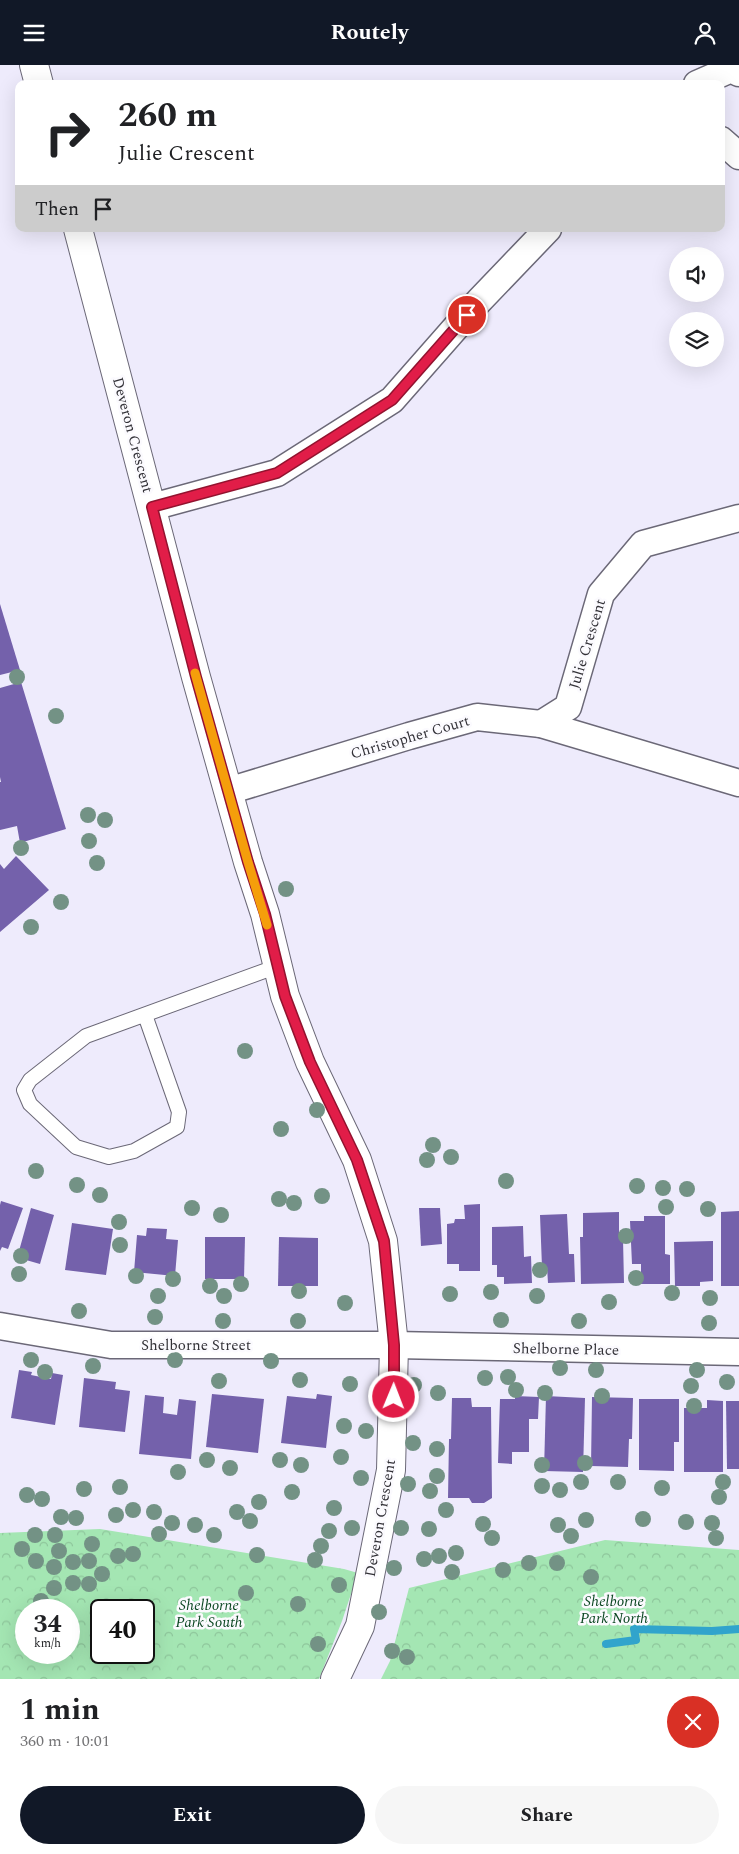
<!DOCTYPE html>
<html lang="en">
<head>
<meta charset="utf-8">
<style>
	body { margin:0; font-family:Spectral,serif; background:#f6f6f6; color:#202124; height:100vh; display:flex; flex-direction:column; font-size:19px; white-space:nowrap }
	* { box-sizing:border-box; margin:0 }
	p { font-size:16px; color:#757577 }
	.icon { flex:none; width:28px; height:28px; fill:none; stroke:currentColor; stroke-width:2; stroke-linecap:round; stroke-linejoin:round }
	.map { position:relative; height:1614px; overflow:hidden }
	.details { display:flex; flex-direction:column; background:#fff; flex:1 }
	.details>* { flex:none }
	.hud { position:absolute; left:15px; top:15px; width:710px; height:152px; border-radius:10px; box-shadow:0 5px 20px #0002; background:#fff; color:#202124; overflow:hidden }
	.buttons { position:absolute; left:669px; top:182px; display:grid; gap:10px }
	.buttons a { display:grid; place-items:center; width:55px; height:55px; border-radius:50%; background:#fff; box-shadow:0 5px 20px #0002; font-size:25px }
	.speed { position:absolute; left:15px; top:1534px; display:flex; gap:10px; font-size:25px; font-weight:700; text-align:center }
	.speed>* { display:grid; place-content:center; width:65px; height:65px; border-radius:50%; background:#fff; box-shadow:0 5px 20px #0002; line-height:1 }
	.speed small { font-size:12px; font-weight:400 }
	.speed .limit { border:2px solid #111; border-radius:8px; background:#fff; color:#111 }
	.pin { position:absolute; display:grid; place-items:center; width:42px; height:42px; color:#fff; margin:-21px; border:2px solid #fff; border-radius:50%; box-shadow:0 1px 5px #0007 }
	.me { position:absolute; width:55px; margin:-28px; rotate:1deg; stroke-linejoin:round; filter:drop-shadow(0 0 4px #0008) }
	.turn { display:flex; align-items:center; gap:18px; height:105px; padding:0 20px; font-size:22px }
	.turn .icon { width:65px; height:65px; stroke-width:2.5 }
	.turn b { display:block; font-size:35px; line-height:42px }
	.then { display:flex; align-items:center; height:48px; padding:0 20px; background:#0003; gap:10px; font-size:19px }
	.round { display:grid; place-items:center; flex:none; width:52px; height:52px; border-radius:26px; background:#f6f6f6 }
	.head { display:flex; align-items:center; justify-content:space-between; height:85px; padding:0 20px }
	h1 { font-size:30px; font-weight:700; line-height:38px }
	.action { display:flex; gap:10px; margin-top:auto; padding:10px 20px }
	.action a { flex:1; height:58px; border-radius:30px; background:#111827; color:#fff; font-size:20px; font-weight:700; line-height:58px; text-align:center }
	.action a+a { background:#f6f6f6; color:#202124 }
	header { display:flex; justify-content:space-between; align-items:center; height:65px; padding:0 20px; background:#111827; color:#fff; font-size:22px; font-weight:700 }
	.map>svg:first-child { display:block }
</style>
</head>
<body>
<header><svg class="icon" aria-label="menu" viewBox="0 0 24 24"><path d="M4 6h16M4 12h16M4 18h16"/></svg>Routely<svg class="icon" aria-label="person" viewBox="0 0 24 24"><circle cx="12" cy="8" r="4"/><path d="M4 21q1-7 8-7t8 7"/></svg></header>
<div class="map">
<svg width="739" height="1614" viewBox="0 0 739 1614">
	<defs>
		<pattern id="park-crowns" width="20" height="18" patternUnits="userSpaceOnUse" patternTransform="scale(1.25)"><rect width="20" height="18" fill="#a4e6b3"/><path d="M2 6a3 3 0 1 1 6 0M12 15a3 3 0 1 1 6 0" fill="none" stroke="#8ec69b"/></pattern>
	</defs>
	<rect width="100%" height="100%" fill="#eeebfc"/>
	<g fill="url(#park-crowns)" fill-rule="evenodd">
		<path d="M100,1464L344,1504L358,1508L342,1556L319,1614H0V1468ZM26,1545H69V1588H26ZM101,1545H144V1588H101Z"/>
		<path d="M605,1475L739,1485V1614H381L390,1596L409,1523Z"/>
	</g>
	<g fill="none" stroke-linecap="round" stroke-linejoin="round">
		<path stroke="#31a4cc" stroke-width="8" d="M606,1579L636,1575L634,1564L712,1566L739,1564"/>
	</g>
	<g fill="#7461ab">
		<path d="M0,539L20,605L0,610Z"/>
		<path d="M21,617L66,764L20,778L17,761L0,765V717H1L0,712V623Z"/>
		<path d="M16,791L49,825L0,867V799L4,804Z"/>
		<path d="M1,1136L23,1143L8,1184L2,1182L0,1186V1140Z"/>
		<path d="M480,1139V1206H459V1199H447V1159L454,1158L455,1154H465L464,1140Z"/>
		<path d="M31,1143L54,1150L40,1199L26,1195L28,1189L19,1186Z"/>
		<path d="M419,1143H440L442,1179L421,1181Z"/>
		<path d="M739,1146V1221H721V1147Z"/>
		<path d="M619,1147V1174H623L624,1218L581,1219L580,1172H583V1148Z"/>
		<path d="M567,1149L569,1189H574L575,1217L548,1218L547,1202H542L540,1150Z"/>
		<path d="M644,1151H665V1189L670,1190V1219H641V1199H632L630,1156H644Z"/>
		<path d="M72,1158L113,1164L106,1210L65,1205Z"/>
		<path d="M523,1161L524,1192L531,1191L532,1218L504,1219V1212H497V1200H492V1162Z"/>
		<path d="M147,1163L167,1164L166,1174L178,1175L175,1211L134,1207L137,1170L146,1171Z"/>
		<path d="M205,1172H245L244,1214H205Z"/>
		<path d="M279,1172L318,1173V1221H278Z"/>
		<path d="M713,1176V1216L700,1217V1221H675L674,1177Z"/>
		<path d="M19,1305L32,1307L31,1310L51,1314L52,1308L63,1310L55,1360L11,1353Z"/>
		<path d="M84,1313L116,1317L115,1324L130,1326L125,1367L79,1362Z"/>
		<path d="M212,1329L264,1334L258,1388L206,1382Z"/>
		<path d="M317,1329L332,1331L326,1383L281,1378L287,1331L316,1334Z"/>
		<path d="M145,1330L164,1332L163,1348L177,1350L179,1334L196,1336L191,1394L139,1389Z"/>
		<path d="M515,1331L539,1332L538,1354H529V1387H512V1399L498,1398L500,1334H515Z"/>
		<path d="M546,1331L585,1333L583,1407L544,1406Z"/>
		<path d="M592,1332L633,1333L632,1374H629L628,1402L591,1401Z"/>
		<path d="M452,1333H471L472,1342H491L492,1433L484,1438H472L469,1433H448L449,1374H451Z"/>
		<path d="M639,1334H679V1377H674V1406L639,1405Z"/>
		<path d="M707,1335L723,1336V1407H684V1343H707Z"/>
		<path d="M726,1336H739V1404H727Z"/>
	</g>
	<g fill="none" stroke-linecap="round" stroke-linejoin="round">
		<defs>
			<path id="service" d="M145,950L179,1047L177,1062L134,1086L109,1092L76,1082L30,1039L24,1025L30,1015L86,971L278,901"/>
			<g id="minor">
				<path d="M697,19L731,4L739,8"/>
				<path d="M721,75L739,91"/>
				<path d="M152,442L277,408L392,335L479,236L548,164"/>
				<path d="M541,659L568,642L601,529L643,479L739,453"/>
				<path d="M228,726L409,671L477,652L541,659L739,718"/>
				<path d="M0,1261L111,1280H394L739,1287"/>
			</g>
			<g id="tertiary">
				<path d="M34,0L39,19"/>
				<path d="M78,164L196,612L248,797L265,849L285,931L310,997L357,1095L383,1176L394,1280L391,1405L360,1561L335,1614"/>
			</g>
		</defs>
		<use href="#service" stroke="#6b6877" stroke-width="16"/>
		<use href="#minor" stroke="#6b6877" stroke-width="29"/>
		<use href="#tertiary" stroke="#6b6877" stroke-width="30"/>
		<use href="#service" stroke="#fff" stroke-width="14"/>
		<use href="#minor" stroke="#fff" stroke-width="26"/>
		<use href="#tertiary" stroke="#fff" stroke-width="28"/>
	</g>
	<g fill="#739285">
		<circle cx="17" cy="612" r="8"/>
		<circle cx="56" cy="651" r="8"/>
		<circle cx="88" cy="750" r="8"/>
		<circle cx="105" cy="755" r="8"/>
		<circle cx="89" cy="776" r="8"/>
		<circle cx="21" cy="783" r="8"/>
		<circle cx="97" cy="798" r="8"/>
		<circle cx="286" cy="824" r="8"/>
		<circle cx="61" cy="837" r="8"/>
		<circle cx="31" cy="862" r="8"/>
		<circle cx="245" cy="986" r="8"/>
		<circle cx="317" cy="1045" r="8"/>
		<circle cx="281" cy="1064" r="8"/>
		<circle cx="433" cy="1080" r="8"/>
		<circle cx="451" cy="1092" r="8"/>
		<circle cx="427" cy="1095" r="8"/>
		<circle cx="36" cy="1106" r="8"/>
		<circle cx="506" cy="1116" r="8"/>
		<circle cx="77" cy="1120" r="8"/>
		<circle cx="637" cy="1121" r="8"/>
		<circle cx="663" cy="1123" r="8"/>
		<circle cx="687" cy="1124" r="8"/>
		<circle cx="100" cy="1130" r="8"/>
		<circle cx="322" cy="1131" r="8"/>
		<circle cx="279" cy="1134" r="8"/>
		<circle cx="294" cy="1138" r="8"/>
		<circle cx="666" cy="1142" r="8"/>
		<circle cx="192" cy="1143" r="8"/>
		<circle cx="708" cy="1144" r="8"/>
		<circle cx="221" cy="1150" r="8"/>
		<circle cx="119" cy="1157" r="8"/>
		<circle cx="626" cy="1171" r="8"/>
		<circle cx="120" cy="1180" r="8"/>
		<circle cx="21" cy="1191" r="8"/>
		<circle cx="540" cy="1205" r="8"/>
		<circle cx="19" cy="1209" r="8"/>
		<circle cx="136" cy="1211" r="8"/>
		<circle cx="636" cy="1213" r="8"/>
		<circle cx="173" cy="1214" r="8"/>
		<circle cx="241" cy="1219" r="8"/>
		<circle cx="210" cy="1221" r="8"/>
		<circle cx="299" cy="1226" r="8"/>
		<circle cx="491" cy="1227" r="8"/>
		<circle cx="672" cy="1228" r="8"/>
		<circle cx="450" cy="1229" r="8"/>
		<circle cx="158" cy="1231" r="8"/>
		<circle cx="224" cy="1231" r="8"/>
		<circle cx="537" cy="1231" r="8"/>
		<circle cx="710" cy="1233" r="8"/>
		<circle cx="609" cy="1237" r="8"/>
		<circle cx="345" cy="1238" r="8"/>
		<circle cx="79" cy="1246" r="8"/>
		<circle cx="155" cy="1252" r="8"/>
		<circle cx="501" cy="1255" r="8"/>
		<circle cx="223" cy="1256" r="8"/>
		<circle cx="298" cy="1256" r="8"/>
		<circle cx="579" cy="1256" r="8"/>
		<circle cx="709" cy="1258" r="8"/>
		<circle cx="31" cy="1295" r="8"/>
		<circle cx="175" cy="1295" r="8"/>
		<circle cx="271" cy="1296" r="8"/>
		<circle cx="93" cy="1301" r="8"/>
		<circle cx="560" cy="1303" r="8"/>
		<circle cx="596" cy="1305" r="8"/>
		<circle cx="697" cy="1305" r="8"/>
		<circle cx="45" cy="1307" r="8"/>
		<circle cx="508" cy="1312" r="8"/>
		<circle cx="485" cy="1313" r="8"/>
		<circle cx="300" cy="1315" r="8"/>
		<circle cx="219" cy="1316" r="8"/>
		<circle cx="727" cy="1317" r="8"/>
		<circle cx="350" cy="1319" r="8"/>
		<circle cx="414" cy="1320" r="8"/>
		<circle cx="691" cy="1321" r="8"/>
		<circle cx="516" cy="1325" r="8"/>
		<circle cx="438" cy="1328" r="8"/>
		<circle cx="545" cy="1328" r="8"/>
		<circle cx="602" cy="1331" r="8"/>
		<circle cx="694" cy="1341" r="8"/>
		<circle cx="344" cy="1361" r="8"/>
		<circle cx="366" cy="1366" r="8"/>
		<circle cx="413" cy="1378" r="8"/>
		<circle cx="437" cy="1384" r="8"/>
		<circle cx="341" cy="1392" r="8"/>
		<circle cx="207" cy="1395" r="8"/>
		<circle cx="280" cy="1395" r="8"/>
		<circle cx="585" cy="1398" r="8"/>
		<circle cx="301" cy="1400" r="8"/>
		<circle cx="542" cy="1400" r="8"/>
		<circle cx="230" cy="1403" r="8"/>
		<circle cx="178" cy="1407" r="8"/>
		<circle cx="437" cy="1411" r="8"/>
		<circle cx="361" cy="1413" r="8"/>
		<circle cx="581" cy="1417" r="8"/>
		<circle cx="618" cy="1417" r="8"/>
		<circle cx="723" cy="1417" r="8"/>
		<circle cx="408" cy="1419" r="8"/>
		<circle cx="542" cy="1421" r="8"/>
		<circle cx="120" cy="1422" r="8"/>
		<circle cx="662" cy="1423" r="8"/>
		<circle cx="84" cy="1424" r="8"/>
		<circle cx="560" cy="1425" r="8"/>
		<circle cx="430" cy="1426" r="8"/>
		<circle cx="292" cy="1427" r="8"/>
		<circle cx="27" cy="1430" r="8"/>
		<circle cx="719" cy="1432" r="8"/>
		<circle cx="42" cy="1434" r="8"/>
		<circle cx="259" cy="1437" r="8"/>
		<circle cx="334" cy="1443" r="8"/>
		<circle cx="133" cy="1445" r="8"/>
		<circle cx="446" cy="1445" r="8"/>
		<circle cx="154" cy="1447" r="8"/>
		<circle cx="237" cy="1447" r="8"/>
		<circle cx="116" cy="1450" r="8"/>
		<circle cx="61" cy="1452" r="8"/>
		<circle cx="76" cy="1453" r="8"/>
		<circle cx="643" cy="1454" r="8"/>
		<circle cx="586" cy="1455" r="8"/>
		<circle cx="250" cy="1456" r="8"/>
		<circle cx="686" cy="1457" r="8"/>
		<circle cx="172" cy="1458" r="8"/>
		<circle cx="712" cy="1458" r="8"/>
		<circle cx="483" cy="1459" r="8"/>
		<circle cx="195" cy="1460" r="8"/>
		<circle cx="558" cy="1460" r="8"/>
		<circle cx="352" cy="1463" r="8"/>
		<circle cx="401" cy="1463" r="8"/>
		<circle cx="429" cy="1464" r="8"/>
		<circle cx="329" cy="1466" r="8"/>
		<circle cx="159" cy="1469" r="8"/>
		<circle cx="35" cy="1470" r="8"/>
		<circle cx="55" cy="1470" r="8"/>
		<circle cx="214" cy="1470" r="8"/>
		<circle cx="571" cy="1471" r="8"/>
		<circle cx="492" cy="1473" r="8"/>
		<circle cx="716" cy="1473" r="8"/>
		<circle cx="92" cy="1479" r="8"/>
		<circle cx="321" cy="1481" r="8"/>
		<circle cx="22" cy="1484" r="8"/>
		<circle cx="59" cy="1486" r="8"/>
		<circle cx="456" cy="1488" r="8"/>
		<circle cx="133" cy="1489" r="8"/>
		<circle cx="257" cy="1490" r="8"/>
		<circle cx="118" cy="1491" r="8"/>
		<circle cx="439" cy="1491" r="8"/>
		<circle cx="424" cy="1494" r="8"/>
		<circle cx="315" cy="1495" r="8"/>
		<circle cx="36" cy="1496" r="8"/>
		<circle cx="89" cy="1496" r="8"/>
		<circle cx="73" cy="1497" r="8"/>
		<circle cx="529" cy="1498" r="8"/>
		<circle cx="557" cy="1498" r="8"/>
		<circle cx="54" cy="1502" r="8"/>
		<circle cx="394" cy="1503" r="8"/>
		<circle cx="503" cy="1505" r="8"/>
		<circle cx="452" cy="1507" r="8"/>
		<circle cx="102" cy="1509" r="8"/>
		<circle cx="591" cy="1512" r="8"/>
		<circle cx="73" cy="1518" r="8"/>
		<circle cx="89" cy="1519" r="8"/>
		<circle cx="339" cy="1520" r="8"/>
		<circle cx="54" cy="1523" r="8"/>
		<circle cx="246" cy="1528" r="8"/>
		<circle cx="41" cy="1536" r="8"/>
		<circle cx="298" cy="1539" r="8"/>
		<circle cx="379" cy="1547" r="8"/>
		<circle cx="318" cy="1579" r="8"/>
		<circle cx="392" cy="1586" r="8"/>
		<circle cx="407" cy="1592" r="8"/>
	</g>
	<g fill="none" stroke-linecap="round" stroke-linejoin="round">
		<defs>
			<path id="route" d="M394,1332V1280L384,1176L357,1095L310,997L285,931L265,849L248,797L196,612L152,442L277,408L392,335L467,250"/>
		</defs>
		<use href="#route" stroke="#92132f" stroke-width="12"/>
		<use href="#route" stroke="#e11d48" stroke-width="9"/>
		<path stroke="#f59e0b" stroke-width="9" d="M195,608L248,797L267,860"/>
	</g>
	<g text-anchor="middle" stroke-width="5" stroke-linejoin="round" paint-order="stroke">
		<g font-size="15" fill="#323137" stroke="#fbfafe">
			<text transform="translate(133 370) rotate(75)" y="5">Deveron Crescent</text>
			<text transform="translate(587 579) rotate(-73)" y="5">Julie Crescent</text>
			<text transform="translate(410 672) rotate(-16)" y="5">Christopher Court</text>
			<text x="196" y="1285">Shelborne Street</text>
			<text transform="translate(566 1284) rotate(1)" y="5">Shelborne Place</text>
			<text transform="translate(380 1453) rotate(-80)" y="5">Deveron Crescent</text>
		</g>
		<g font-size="15" font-style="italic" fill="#0e4924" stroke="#fbfafe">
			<text x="614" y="1541">Shelborne<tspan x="614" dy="17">Park North</tspan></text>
			<text x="209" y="1545">Shelborne<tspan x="209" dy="17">Park South</tspan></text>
		</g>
	</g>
</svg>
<div class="buttons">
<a><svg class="icon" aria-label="sound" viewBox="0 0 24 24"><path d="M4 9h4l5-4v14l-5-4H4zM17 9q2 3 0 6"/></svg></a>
<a><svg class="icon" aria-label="layers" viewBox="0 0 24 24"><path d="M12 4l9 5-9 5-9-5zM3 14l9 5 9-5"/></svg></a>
</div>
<div class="speed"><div>34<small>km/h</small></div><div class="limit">40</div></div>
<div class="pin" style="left:467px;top:250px;background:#d93025"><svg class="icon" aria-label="arrive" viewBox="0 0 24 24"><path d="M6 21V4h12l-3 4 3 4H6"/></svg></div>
<svg class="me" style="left:394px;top:1332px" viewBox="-20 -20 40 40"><circle r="17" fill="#e11d48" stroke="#fff" stroke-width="3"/><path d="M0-11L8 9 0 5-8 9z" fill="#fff"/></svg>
<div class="hud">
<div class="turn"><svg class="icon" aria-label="right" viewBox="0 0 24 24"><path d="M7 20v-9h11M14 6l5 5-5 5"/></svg><div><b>260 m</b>Julie Crescent</div></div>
<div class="then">Then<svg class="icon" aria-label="arrive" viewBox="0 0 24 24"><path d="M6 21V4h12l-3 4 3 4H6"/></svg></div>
</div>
</div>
<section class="details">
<div class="head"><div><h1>1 min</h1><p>360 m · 10:01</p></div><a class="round" style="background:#d93025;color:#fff"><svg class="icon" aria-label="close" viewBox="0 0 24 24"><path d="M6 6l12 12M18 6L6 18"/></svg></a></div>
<div class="action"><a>Exit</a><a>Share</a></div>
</section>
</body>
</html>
